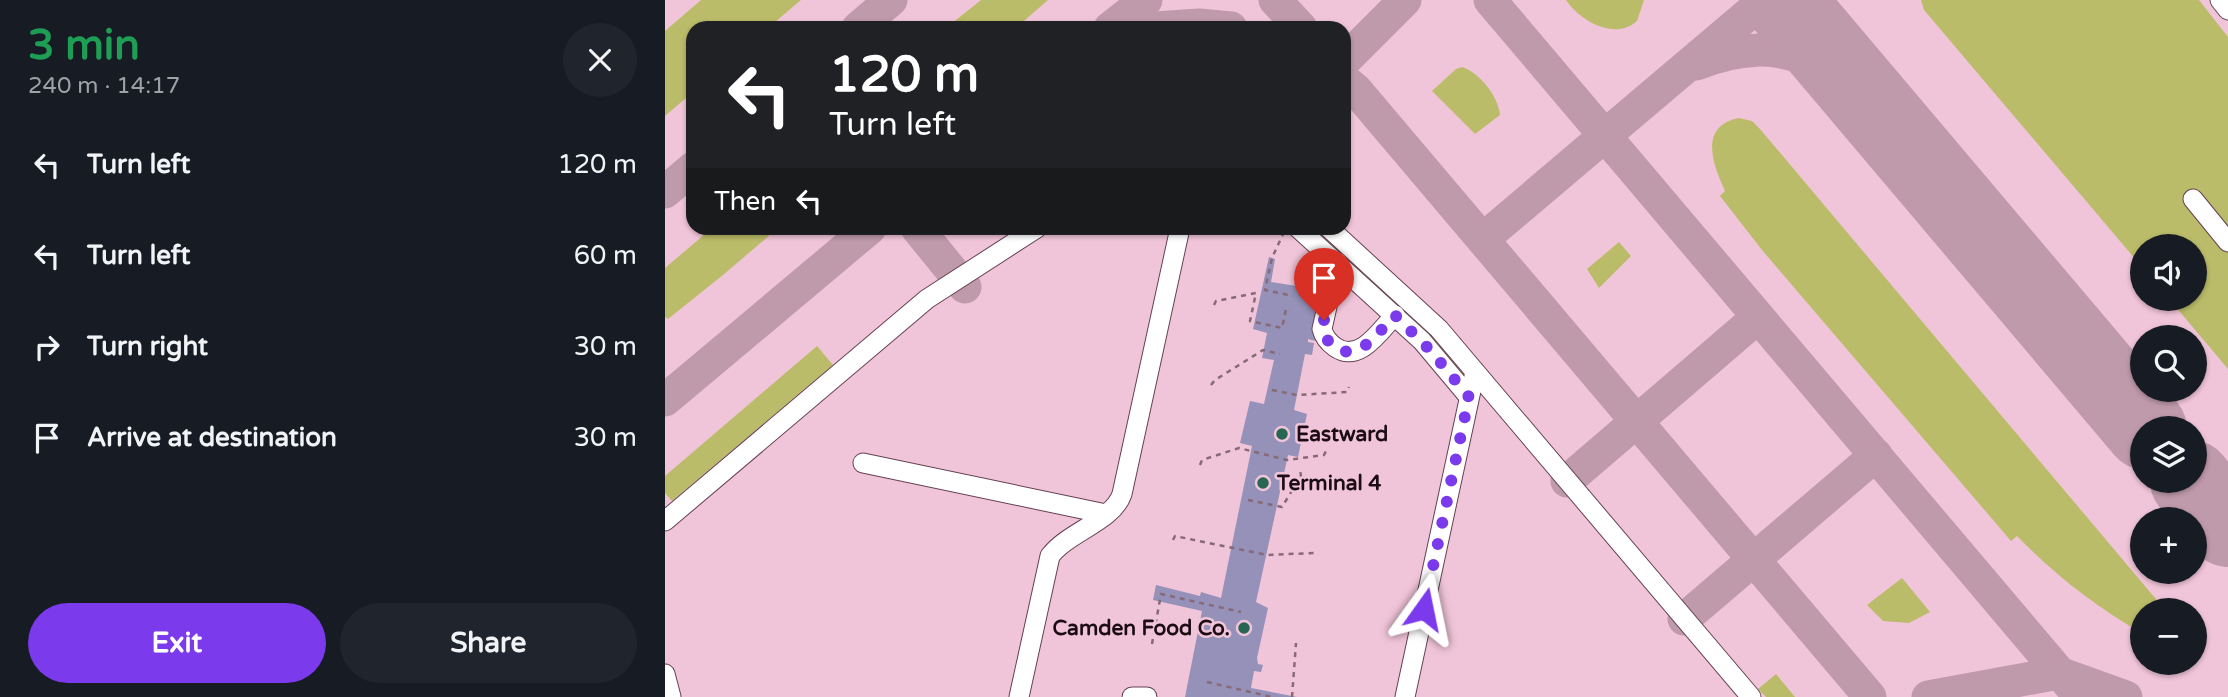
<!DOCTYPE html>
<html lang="en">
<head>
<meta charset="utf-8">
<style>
	body { margin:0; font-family:"Varela Round",sans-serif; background:#20242c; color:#f1f3f6; height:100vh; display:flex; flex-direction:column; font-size:26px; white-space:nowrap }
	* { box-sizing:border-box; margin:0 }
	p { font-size:23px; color:#9ea1a6 }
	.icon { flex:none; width:38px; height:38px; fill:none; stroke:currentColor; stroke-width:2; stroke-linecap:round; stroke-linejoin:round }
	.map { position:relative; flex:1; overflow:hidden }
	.drawer { display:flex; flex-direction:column; background:#171b24; width:665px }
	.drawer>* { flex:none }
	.top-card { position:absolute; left:21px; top:21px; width:665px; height:214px; border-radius:21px; box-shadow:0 2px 5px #0004; background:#202124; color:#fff; overflow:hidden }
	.fabs { position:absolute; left:1465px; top:234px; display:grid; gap:14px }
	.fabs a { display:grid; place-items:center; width:77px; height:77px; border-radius:50%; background:#171b24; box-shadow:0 2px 5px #0004; font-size:35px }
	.pin { position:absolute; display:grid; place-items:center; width:60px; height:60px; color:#fff; margin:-72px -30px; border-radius:50% 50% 50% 0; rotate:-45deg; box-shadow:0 0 7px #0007 }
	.pin .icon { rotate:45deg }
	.me { position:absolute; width:77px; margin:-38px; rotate:12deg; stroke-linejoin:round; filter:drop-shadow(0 0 5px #0008) }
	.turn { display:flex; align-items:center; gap:24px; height:147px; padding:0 28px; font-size:32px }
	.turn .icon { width:91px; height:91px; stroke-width:2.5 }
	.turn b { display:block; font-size:49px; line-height:60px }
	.then { display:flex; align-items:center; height:66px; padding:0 28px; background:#0003; gap:14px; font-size:26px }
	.round { display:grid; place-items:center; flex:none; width:74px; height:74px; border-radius:37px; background:#20242c }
	.headline { display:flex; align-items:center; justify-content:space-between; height:119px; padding:0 28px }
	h1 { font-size:42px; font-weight:800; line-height:52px; color:#1e9e55 }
	.primary-button { display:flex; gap:14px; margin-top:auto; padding:14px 28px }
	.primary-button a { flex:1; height:80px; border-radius:42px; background:#7c3aed; color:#fff; font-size:28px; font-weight:800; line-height:80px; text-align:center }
	.primary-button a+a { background:#20242c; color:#f1f3f6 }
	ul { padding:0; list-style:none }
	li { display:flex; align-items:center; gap:21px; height:91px; padding:0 28px }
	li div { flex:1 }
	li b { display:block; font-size:26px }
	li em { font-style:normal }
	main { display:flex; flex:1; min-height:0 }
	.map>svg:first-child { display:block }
</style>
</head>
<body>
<main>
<section class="drawer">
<div class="headline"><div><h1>3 min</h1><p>240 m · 14:17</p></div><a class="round"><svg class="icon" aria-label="close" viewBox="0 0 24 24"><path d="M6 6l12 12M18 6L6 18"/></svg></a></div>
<ul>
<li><svg class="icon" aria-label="left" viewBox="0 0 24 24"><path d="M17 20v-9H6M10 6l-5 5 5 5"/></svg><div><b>Turn left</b></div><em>120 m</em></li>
<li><svg class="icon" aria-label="left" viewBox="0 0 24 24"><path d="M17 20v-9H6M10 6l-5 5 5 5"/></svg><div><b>Turn left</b></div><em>60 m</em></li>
<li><svg class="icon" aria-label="right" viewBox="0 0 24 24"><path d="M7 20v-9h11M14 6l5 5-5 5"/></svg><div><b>Turn right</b></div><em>30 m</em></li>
<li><svg class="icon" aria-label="arrive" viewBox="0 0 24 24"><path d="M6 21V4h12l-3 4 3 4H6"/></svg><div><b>Arrive at destination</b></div><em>30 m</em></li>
</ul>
<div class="primary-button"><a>Exit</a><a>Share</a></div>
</section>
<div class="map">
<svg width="1563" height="697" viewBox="0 0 1563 697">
	<rect width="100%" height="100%" fill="#f1c5d9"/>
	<g fill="#bbbc69">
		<path d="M36,0H136L103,28H28V92L0,116V31Z"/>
		<path d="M316,0H383L351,28H281Z"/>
		<path d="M901,0H979L972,21C950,41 915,21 901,0Z"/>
		<path d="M1256,0H1534L1563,37V369L1504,299H1530V247H1477V267L1259,10Z"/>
		<path d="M797,67C815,73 833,96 835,115L810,134L767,91L791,69Z"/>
		<path d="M1074,118L1087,121L1095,129L1501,611H1477V633C1430,606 1390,575 1352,536L1346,541L1097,250L1055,196L1060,191C1048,165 1033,126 1074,118Z"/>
		<path d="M47,228H113L58,275L3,319L0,317V268Z"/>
		<path d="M954,242L966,256L934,288L922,269Z"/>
		<path d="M152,346L168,365L7,501L0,493V476Z"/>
		<path d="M1237,578L1265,612L1244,623L1218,621L1202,605Z"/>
		<path d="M1111,674L1130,697H1101L1093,689Z"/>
	</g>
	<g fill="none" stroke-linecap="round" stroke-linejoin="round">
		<g stroke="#bf9aaa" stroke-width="33">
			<path d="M610,0L636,28"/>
			<path d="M825,0L1415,697"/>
			<path d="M1137,0L1143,22L1166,57"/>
			<path d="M193,28L226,0"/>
			<path d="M445,28L481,0"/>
			<path d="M490,28L534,25L566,28"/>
			<path d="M679,61L740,0"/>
			<path d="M1031,64C1121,29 1164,64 1225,126"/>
			<path d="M679,80L691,90L1205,697"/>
			<path d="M0,192L28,168"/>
			<path d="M252,228L300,287"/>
			<path d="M818,239L1100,0"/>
			<path d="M0,400L205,228"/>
			<path d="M902,481L1093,317"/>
			<path d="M1019,619L1211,455"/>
			<path d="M1263,697L1394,673L1461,697"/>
		</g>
		<g stroke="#bf9aaa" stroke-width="82">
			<path d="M1118,0L1481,429"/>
			<path d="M1526,481L1563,526"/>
		</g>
	</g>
	<path fill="#9591b8" d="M604,257L610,259L606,282L651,289L654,275L667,278L654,342L643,339V342L649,343L647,355L640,354L629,410L642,414L633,457L623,455L591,602L603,608L592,658L593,664L598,665L596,672L589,671L586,688L632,697H520L537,611L488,600L491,585L535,596L536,592L556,598L586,451L587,446L575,443L585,401L599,404L609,360L597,358L602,333L588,329Z"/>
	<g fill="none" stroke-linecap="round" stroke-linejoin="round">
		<defs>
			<g id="minor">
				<path d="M1555,0L1563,10"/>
				<path d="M1528,199L1563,242"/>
				<path d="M633,228L757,341L804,397"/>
				<path d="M664,228L774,329L1086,697"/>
				<path d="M672,262L657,329C659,337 663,342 670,347C694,364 715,331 730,315"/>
				<path d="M198,463L441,514"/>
				<path d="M0,521L262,299L372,228"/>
				<path d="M0,674L6,697"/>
				<path d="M354,697L385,556C403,532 448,521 457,494L515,228"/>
				<path d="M467,697H482"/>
				<path d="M740,697L810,372"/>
			</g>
		</defs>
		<use href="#minor" stroke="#654152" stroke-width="21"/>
		<g stroke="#876a77" stroke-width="2.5" stroke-dasharray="5 5" stroke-linecap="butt">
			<path d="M599,228L619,232L607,258L600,290L628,296"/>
			<path d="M549,305L551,301L591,293L585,321L617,328L621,309L625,310"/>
			<path d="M546,385L550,380L598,350L615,354"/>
			<path d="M607,390L632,395L682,392L684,387"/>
			<path d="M535,465L537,460L574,448L622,460L659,455L661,451"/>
			<path d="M583,500L617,507L636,476L635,470"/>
			<path d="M508,540L510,536L602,555L649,553L651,549"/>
			<path d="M487,644L496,594L576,612"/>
			<path d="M542,682L607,697"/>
			<path d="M627,697L631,643"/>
		</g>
		<use href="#minor" stroke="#fff" stroke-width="19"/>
	</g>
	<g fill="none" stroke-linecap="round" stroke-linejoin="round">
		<path stroke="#7c3aed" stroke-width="12" stroke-dasharray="0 21.6" d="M659,320C657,331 659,337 667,345C692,366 713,332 730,315L766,351L804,397L759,609"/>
	</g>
	<g fill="#286653" stroke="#f1c5d9" stroke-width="2.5">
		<circle cx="617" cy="434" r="7"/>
		<circle cx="598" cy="483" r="7"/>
		<circle cx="579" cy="628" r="7"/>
	</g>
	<g text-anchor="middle" stroke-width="5" stroke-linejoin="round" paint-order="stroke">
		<g font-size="21" font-weight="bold" fill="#1c0d14" stroke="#f1c5d9" text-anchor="start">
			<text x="631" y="441">Eastward</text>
			<text x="612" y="490">Terminal 4</text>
			<text x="565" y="635" text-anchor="end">Camden Food Co.</text>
		</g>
	</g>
</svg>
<div class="fabs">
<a><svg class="icon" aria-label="sound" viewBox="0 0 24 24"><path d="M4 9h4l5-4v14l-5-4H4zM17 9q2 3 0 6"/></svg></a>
<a><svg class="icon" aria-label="search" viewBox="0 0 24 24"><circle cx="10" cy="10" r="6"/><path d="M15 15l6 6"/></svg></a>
<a><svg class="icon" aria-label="layers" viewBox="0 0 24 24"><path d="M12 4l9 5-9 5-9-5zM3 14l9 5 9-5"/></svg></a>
<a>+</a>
<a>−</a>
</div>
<div class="pin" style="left:659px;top:320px;background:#d93025"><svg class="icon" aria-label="arrive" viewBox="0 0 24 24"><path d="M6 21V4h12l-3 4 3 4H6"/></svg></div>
<svg class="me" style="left:759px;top:609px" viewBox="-20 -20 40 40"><path d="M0-17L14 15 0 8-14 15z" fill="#7c3aed" stroke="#fff" stroke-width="4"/></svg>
<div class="top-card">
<div class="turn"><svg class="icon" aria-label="left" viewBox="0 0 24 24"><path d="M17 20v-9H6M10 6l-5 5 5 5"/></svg><div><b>120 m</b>Turn left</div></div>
<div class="then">Then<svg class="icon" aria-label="left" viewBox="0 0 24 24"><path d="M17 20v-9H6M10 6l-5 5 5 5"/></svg></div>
</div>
</div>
</main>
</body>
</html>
